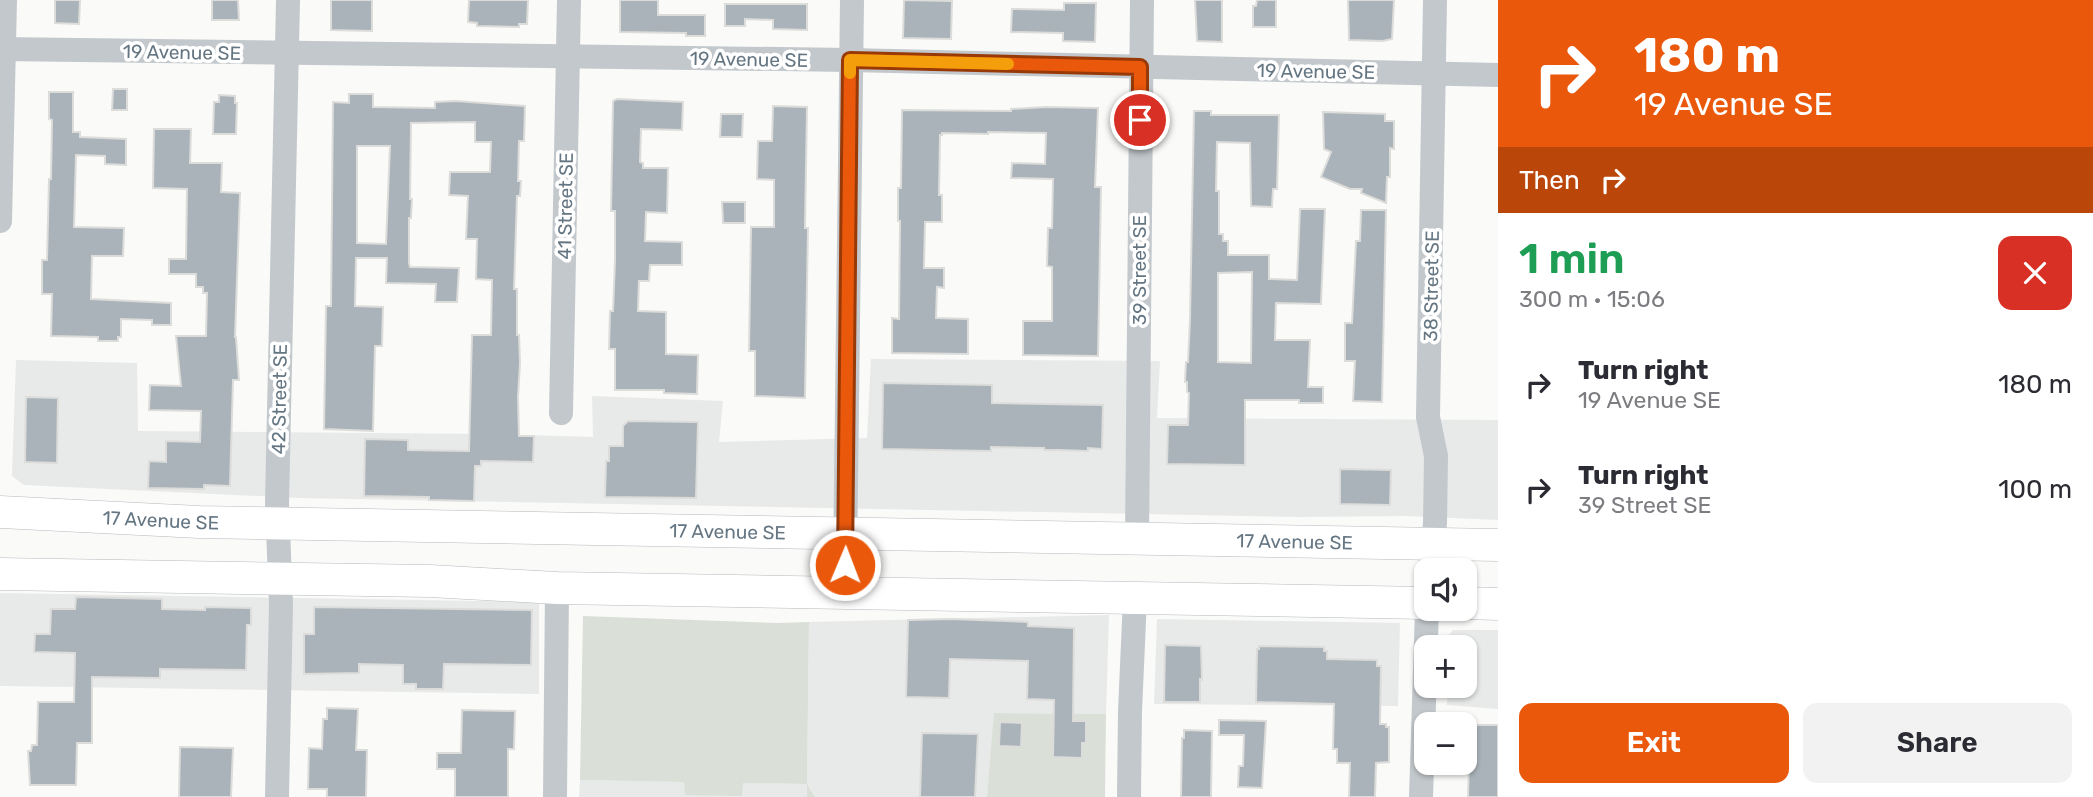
<!DOCTYPE html>
<html lang="en">
<head>
<meta charset="utf-8">
<style>
	body { margin:0; font-family:Rubik,sans-serif; background:#f2f2f3; color:#2b2b33; height:100vh; display:flex; flex-direction:column; font-size:26px; white-space:nowrap }
	* { box-sizing:border-box; margin:0 }
	p { font-size:23px; color:#7c7c81 }
	.icon { flex:none; width:38px; height:38px; fill:none; stroke:currentColor; stroke-width:2; stroke-linecap:round; stroke-linejoin:round }
	.map { position:relative; flex:1; overflow:hidden }
	.panel { display:flex; flex-direction:column; background:#fff; width:595px }
	.panel>* { flex:none }
	.top-card { background:#ea580c; color:#fff; overflow:hidden }
	.controls { position:absolute; left:1414px; top:558px; display:grid; gap:14px }
	.controls a { display:grid; place-items:center; width:63px; height:63px; border-radius:14px; background:#fff; box-shadow:0 2px 5px #0004; font-size:35px }
	.pin { position:absolute; display:grid; place-items:center; width:60px; height:60px; color:#fff; margin:-30px; border:4px solid #fff; border-radius:50%; box-shadow:0 2px 7px #0007 }
	.me { position:absolute; width:77px; margin:-38px; rotate:1deg; stroke-linejoin:round; filter:drop-shadow(0 0 5px #0008) }
	.turn { display:flex; align-items:center; gap:24px; height:147px; padding:0 21px; font-size:32px }
	.turn .icon { width:91px; height:91px; stroke-width:2.5 }
	.turn b { display:block; font-size:49px; line-height:60px }
	.then { display:flex; align-items:center; height:66px; padding:0 21px; background:#0003; gap:14px; font-size:26px }
	.round { display:grid; place-items:center; flex:none; width:74px; height:74px; border-radius:14px; background:#f2f2f3 }
	.overview { display:flex; align-items:center; justify-content:space-between; height:119px; padding:0 21px }
	h1 { font-size:42px; font-weight:600; line-height:52px; color:#1e9e55 }
	.action { display:flex; gap:14px; margin-top:auto; padding:14px 21px }
	.action a { flex:1; height:80px; border-radius:14px; background:#ea580c; color:#fff; font-size:28px; font-weight:600; line-height:80px; text-align:center }
	.action a+a { background:#f2f2f3; color:#2b2b33 }
	ul { padding:0; list-style:none }
	li { display:flex; align-items:center; gap:21px; height:105px; padding:0 21px }
	li div { flex:1 }
	li b { display:block; font-size:26px }
	li em { font-style:normal }
	main { display:flex; flex:1; min-height:0 }
	.map>svg:first-child { display:block }
</style>
</head>
<body>
<main>
<div class="map">
<svg width="1498" height="797" viewBox="0 0 1498 797">
	<rect width="100%" height="100%" fill="#fafaf8"/>
	<g fill="#e8e9e9">
		<path d="M871,359L1160,361L1157,418L1498,420V520L1406,516L1299,517L300,498L24,485L12,476L16,360L137,363L138,431L493,434L593,437L592,396L723,401L719,442L867,438Z"/>
		<path d="M0,593L539,602V694L0,686Z"/>
		<path d="M1109,615L1106,714L995,713L987,797H815L808,785L807,797H579L580,780L807,784L809,622Z"/>
		<path d="M1157,619L1400,623L1398,706L1154,704Z"/>
		<path d="M1453,630H1498V709L1447,705L1448,686H1465V648L1448,647V636Z"/>
	</g>
	<g fill="#dadfd7">
		<path d="M583,616L777,623L809,622L807,784L815,797H807V784L743,783L742,796L685,795L684,782L580,780Z"/>
		<path d="M994,713L1106,714L1105,797H987Z"/>
	</g>
	<g fill="#aab3b9" stroke="#dcdcda" stroke-width="2" fill-rule="evenodd">
		<path d="M55,0H80L79,24L55,23Z"/>
		<path d="M212,0H238L239,20H212Z"/>
		<path d="M331,0H372V31L331,30Z"/>
		<path d="M469,0H528L527,24H519V27L477,26V23L468,22Z"/>
		<path d="M620,0H658V15H705V36H686V33L620,32Z"/>
		<path d="M904,0L952,1L951,39L903,38Z"/>
		<path d="M1195,0H1222V42L1197,41Z"/>
		<path d="M1257,0H1276V27H1253V6H1256Z"/>
		<path d="M1348,0H1394L1392,39L1383,41L1349,40Z"/>
		<path d="M1064,3H1096L1095,42L1063,41V33L1011,32L1012,9L1064,10Z"/>
		<path d="M725,4H807V30L773,29V20L745,19V26H725Z"/>
		<path d="M113,89H127V110H112Z"/>
		<path d="M49,92H73V132H80V137L126,139V165L105,164V156L76,155L74,227L124,228L123,256H92L91,299L171,303V325H152V320L121,319V337H118V341H98V337L51,336L52,294H42V260H47L49,179H51L52,120L49,119Z"/>
		<path d="M349,94H373V107L435,108V102L456,101L525,106L524,141H519L518,181H521L520,196H517L514,289H517V335H519L520,363L518,397L519,436H534L533,462L481,461V466H475L474,501L429,500V497L364,496L365,439L408,440V450L469,451L472,335H491L492,280L476,279L477,239H466L468,196L449,195L450,172H490L491,142H475V122L411,123L410,199H412L411,218H409V263L410,267L459,268L457,302H435L436,284L386,283L387,258H356L355,306L383,307L382,346H375L373,431L324,429L326,306H331L333,102L349,103ZM357,146H390L386,244L357,243Z"/>
		<path d="M219,95L235,96V103H237L236,134H213L214,102H219Z"/>
		<path d="M617,99L683,102L682,130L641,129L640,162L643,163V168H668L667,213L646,212L645,241L682,242V265H650L649,281H639L638,311L666,312V354L698,355L697,394L664,393V390H615V349H609L610,311H613L615,261V211H611L613,101Z"/>
		<path d="M773,106L807,107L805,228H808L805,398L755,396V351H749L751,227H774V180L757,179L758,141H772Z"/>
		<path d="M1046,107L1098,108L1095,187H1101L1098,356L1023,355V321H1052V267L1047,266L1048,228H1052L1053,179L1011,178L1012,163L1045,164L1046,133L988,132V134L942,133V135H940L939,195H942V222H925L924,268H944V288L937,287L936,318L968,319V354L892,353V318L899,319L900,221H898V188H901L902,110L1011,111V109Z"/>
		<path d="M1194,111H1211V115H1279L1277,189H1273L1272,207L1251,206L1250,143L1217,142L1216,191H1219V234H1223V241H1228V255H1269V279L1297,280L1300,209H1325L1321,304L1276,303L1275,340H1310L1308,387H1323V403H1299V400H1245V465L1167,464L1168,425H1188L1189,393L1187,392V382H1185L1186,362H1188L1190,319ZM1252,272L1251,363L1218,362V273Z"/>
		<path d="M1323,112L1385,114V121H1394V149L1390,148V177H1387L1386,203L1361,193L1362,189H1350L1321,177L1331,152L1324,149Z"/>
		<path d="M721,114H743L742,137H720Z"/>
		<path d="M154,129H191L190,163H222L221,192L240,193L235,337H236L239,380H233L230,486L204,485V489L148,488L149,461L166,462V441L200,442L201,411L149,410L150,385L181,386L176,336H206L207,293H203V287H196V274H169V259H186L187,189L153,188Z"/>
		<path d="M722,202H745V223H723Z"/>
		<path d="M1361,210H1386L1382,402L1353,401L1355,361H1345V323H1352L1356,241H1360Z"/>
		<path d="M883,383L992,385V403L1103,405L1102,449L1088,448V451L1059,450H1044V448L991,447V451L882,449Z"/>
		<path d="M26,397L58,398L57,463L25,462Z"/>
		<path d="M628,421L698,422L696,498L605,497L606,461H609V446H623V426Z"/>
		<path d="M1340,469L1391,470L1390,505L1340,504Z"/>
		<path d="M76,597L162,599V609L205,610V607L251,608V625H247L246,670L160,669V678L92,677V743H77L76,785H30L28,751H31L32,745H37L38,702H74L75,653L34,652L35,634H50L51,609H75Z"/>
		<path d="M314,607L532,610L531,665L444,664L443,689H416V684H403V665L359,664V673L304,674V634H314Z"/>
		<path d="M951,619L1028,622V626L1074,628L1073,721H1086V743H1082V758L1053,757L1054,700L1027,699L1028,661L950,659L949,698L906,697L908,620Z"/>
		<path d="M1165,645L1201,646L1202,680L1200,679V702H1164Z"/>
		<path d="M1259,646L1324,647V651H1327V659L1377,660V666H1381L1380,724H1386V727H1389V762L1376,763L1375,797H1349L1350,763H1337V749H1333L1334,704L1256,702L1257,649H1259Z"/>
		<path d="M327,708L358,709L356,750H367L366,797H327V789H308L309,748L322,749L323,719H327Z"/>
		<path d="M462,710L515,711L514,749H508V797H455V769H437V753H461Z"/>
		<path d="M1219,720L1266,721L1262,788L1238,787L1239,766H1243L1244,735H1219Z"/>
		<path d="M1000,722L1022,723L1021,747L999,746Z"/>
		<path d="M1465,725H1498V797H1468L1469,763H1465Z"/>
		<path d="M1184,730L1212,731L1211,797H1181L1182,738H1184Z"/>
		<path d="M922,733L978,734L975,797H920Z"/>
		<path d="M180,747L233,748L231,797H179Z"/>
	</g>
	<g fill="none" stroke-linecap="round" stroke-linejoin="round">
		<defs>
			<g id="major">
				<path id="s1" d="M0,512L199,522L1498,545"/>
				<path d="M0,574L430,581L557,588L1426,603"/>
				<path d="M1465,603L1498,604"/>
			</g>
		</defs>
		<use href="#major" stroke="#b5babe" stroke-width="33"/>
		<g stroke="#c3c8cc" stroke-width="24">
			<path d="M0,49L850,60L1498,75"/>
			<path d="M0,221L5,0"/>
			<path d="M561,413L569,0"/>
			<path d="M1137,539L1142,0"/>
			<path d="M845,565L852,0"/>
			<path d="M1430,570L1435,523L1436,456L1428,417L1435,0"/>
			<path d="M277,797L281,605L277,503L288,0"/>
			<path d="M555,797L557,588"/>
			<path d="M1129,797L1130,711L1135,598"/>
			<path d="M1421,797L1427,609"/>
		</g>
		<use href="#major" stroke="#fff" stroke-width="32"/>
	</g>
	<g fill="none" stroke-linecap="round" stroke-linejoin="round">
		<defs>
			<path id="route" d="M845,565L850,60L1140,67V120"/>
		</defs>
		<use href="#route" stroke="#983908" stroke-width="18"/>
		<use href="#route" stroke="#ea580c" stroke-width="12"/>
		<path stroke="#f59e0b" stroke-width="12" d="M850,73V60L1008,64"/>
	</g>
	<g text-anchor="middle" stroke-width="7" stroke-linejoin="round" paint-order="stroke">
		<g font-size="19" fill="#657683" stroke="#fff">
			<text transform="translate(182 52) rotate(1)" y="7">19 Avenue SE</text>
			<text transform="translate(749 59) rotate(1)" y="7">19 Avenue SE</text>
			<text transform="translate(1316 71) rotate(1)" y="7">19 Avenue SE</text>
			<text transform="translate(565 206) rotate(-89)" y="7">41 Street SE</text>
			<text transform="translate(1139 270) rotate(-90)" y="7">39 Street SE</text>
			<text transform="translate(1431 286) rotate(-89)" y="7">38 Street SE</text>
			<text transform="translate(279 399) rotate(-89)" y="7">42 Street SE</text>
			<text dy="7" stroke="none"><textPath href="#s1" startOffset="161">17 Avenue SE</textPath></text>
			<text dy="7" stroke="none"><textPath href="#s1" startOffset="728">17 Avenue SE</textPath></text>
			<text dy="7" stroke="none"><textPath href="#s1" startOffset="1295">17 Avenue SE</textPath></text>
		</g>
	</g>
</svg>
<div class="controls">
<a><svg class="icon" aria-label="sound" viewBox="0 0 24 24"><path d="M4 9h4l5-4v14l-5-4H4zM17 9q2 3 0 6"/></svg></a>
<a>+</a>
<a>−</a>
</div>
<div class="pin" style="left:1140px;top:120px;background:#d93025"><svg class="icon" aria-label="arrive" viewBox="0 0 24 24"><path d="M6 21V4h12l-3 4 3 4H6"/></svg></div>
<svg class="me" style="left:845px;top:565px" viewBox="-20 -20 40 40"><circle r="17" fill="#ea580c" stroke="#fff" stroke-width="3"/><path d="M0-11L8 9 0 5-8 9z" fill="#fff"/></svg>
</div>
<section class="panel">
<div class="top-card">
<div class="turn"><svg class="icon" aria-label="right" viewBox="0 0 24 24"><path d="M7 20v-9h11M14 6l5 5-5 5"/></svg><div><b>180 m</b>19 Avenue SE</div></div>
<div class="then">Then<svg class="icon" aria-label="right" viewBox="0 0 24 24"><path d="M7 20v-9h11M14 6l5 5-5 5"/></svg></div>
</div>
<div class="overview"><div><h1>1 min</h1><p>300 m · 15:06</p></div><a class="round" style="background:#d93025;color:#fff"><svg class="icon" aria-label="close" viewBox="0 0 24 24"><path d="M6 6l12 12M18 6L6 18"/></svg></a></div>
<ul>
<li><svg class="icon" aria-label="right" viewBox="0 0 24 24"><path d="M7 20v-9h11M14 6l5 5-5 5"/></svg><div><b>Turn right</b><p>19 Avenue SE</p></div><em>180 m</em></li>
<li><svg class="icon" aria-label="right" viewBox="0 0 24 24"><path d="M7 20v-9h11M14 6l5 5-5 5"/></svg><div><b>Turn right</b><p>39 Street SE</p></div><em>100 m</em></li>
</ul>
<div class="action"><a>Exit</a><a>Share</a></div>
</section>
</main>
</body>
</html>
